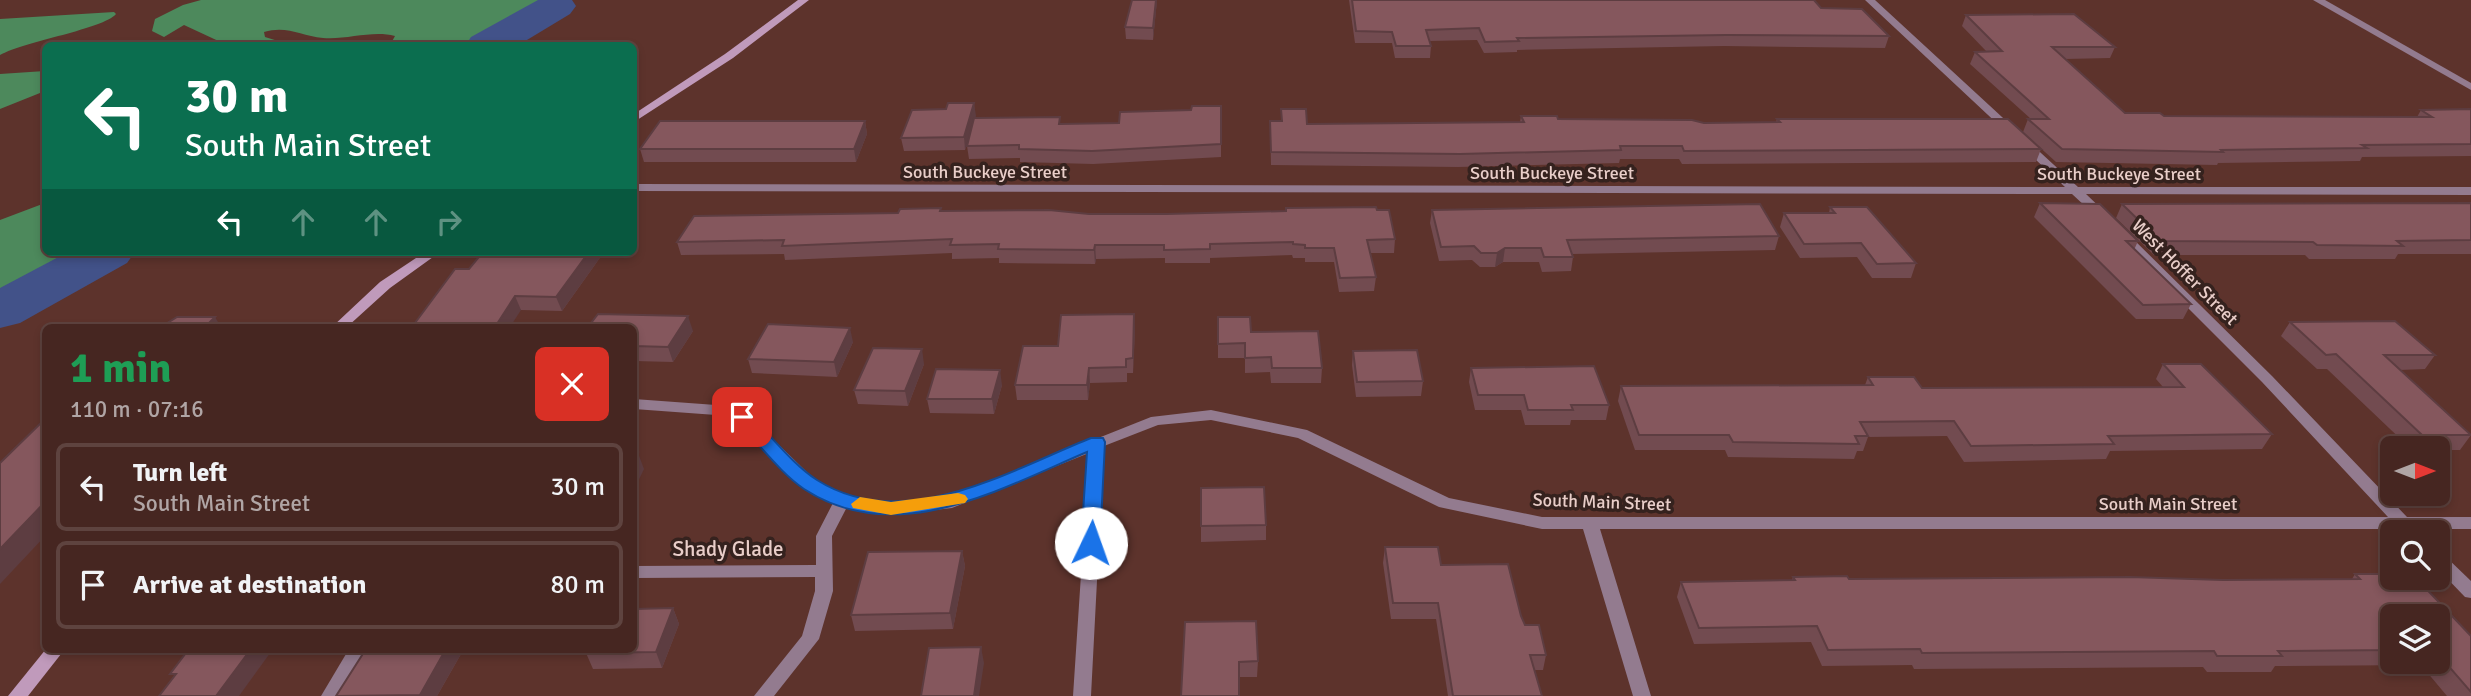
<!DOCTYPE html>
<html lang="en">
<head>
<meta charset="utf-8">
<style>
	body { margin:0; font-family:Signika,sans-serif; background:#50322e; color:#f1f3f6; height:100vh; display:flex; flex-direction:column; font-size:26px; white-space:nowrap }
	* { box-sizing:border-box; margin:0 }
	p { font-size:23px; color:#b0a5a5 }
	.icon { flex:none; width:38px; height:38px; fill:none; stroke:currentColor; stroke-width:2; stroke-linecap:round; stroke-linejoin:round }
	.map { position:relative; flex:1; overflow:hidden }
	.side { position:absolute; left:42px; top:324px; width:595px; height:329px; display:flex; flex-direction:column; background:#462621; border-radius:10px; box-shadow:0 4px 10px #0003,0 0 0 2px #5e433f }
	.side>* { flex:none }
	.top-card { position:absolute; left:42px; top:42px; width:595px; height:214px; border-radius:10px; box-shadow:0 4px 10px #0003,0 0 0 2px #5e433f; background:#0b6e4f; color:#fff; overflow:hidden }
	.needle { width:46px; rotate:90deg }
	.tools { position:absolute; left:2380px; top:436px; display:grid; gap:14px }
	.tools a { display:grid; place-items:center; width:70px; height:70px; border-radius:10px; background:#462621; box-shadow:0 4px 10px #0003,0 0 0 2px #5e433f; font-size:35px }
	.pin { position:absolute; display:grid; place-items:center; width:60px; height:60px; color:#fff; margin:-30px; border-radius:14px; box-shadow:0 4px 10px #0006 }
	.me { position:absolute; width:77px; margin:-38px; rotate:3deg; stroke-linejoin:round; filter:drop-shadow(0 0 5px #0008) }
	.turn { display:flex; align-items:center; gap:24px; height:147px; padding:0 28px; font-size:32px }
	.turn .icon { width:91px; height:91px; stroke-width:2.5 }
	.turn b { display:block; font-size:49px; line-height:60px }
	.lanes { display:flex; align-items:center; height:66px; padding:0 28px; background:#0003; justify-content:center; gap:35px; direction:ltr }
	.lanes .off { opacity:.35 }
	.round { display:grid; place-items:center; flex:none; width:74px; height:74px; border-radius:10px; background:#50322e }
	.headline { display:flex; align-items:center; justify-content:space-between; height:119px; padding:0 28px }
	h1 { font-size:42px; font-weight:700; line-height:52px; color:#1e9e55 }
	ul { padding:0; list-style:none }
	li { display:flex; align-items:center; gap:21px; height:88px; margin:0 14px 10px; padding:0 14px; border:4px solid #5e433f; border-radius:10px }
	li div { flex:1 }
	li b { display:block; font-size:26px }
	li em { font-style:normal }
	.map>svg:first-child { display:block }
</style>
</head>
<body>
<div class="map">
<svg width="2471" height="696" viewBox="0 0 2471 696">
	<rect width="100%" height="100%" fill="#5d332c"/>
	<g fill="#4d895c">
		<path d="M201,0H567L486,45H390L395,36C372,30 347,40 323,38C301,36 287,25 264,32L265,37L291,45H227L184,25L164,37L152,31L155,19L183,5Z"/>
		<path d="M114,12L116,14C103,29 26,41 0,55V19Z"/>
		<path d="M45,71V91L0,109V74Z"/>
		<path d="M45,203L46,252H108L0,311V220Z"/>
	</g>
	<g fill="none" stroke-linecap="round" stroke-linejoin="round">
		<g fill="#425289" fill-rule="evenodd">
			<path d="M538,0H572L576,6L570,14L517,46H465L471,37Z"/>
			<path d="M68,252H135L127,263L20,323L0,328V288Z"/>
		</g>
		<g fill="#937b8f" fill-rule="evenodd">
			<path d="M1865,0H1875L2078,187H2471V195L2086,194L2109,216L2103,220L2099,219L2072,194L634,191V184L2065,187Z"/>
			<path d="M2313,0H2325L2471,83V90Z"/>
			<path d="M2122,231L2126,232L2272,376L2407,517H2471V529H2413L2406,532L2399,529H1600L1651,696H1633L1583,529H1542L1439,507L1298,438L1211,420L1158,425L1104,446L1091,696H1073L1089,453L952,508L891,515L847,507L832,536L833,591L819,639L774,696H754L802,636L815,591V577L634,578V566L816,565V536L833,503L803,488L737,420L716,415L634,409V399L716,405L747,414L815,480L846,496L891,503L950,497L1151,417L1211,410L1307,430L1449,498L1542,517H2388L2262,382L2118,238L2116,235L2118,232Z"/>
			<path d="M2438,553L2444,555L2471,581V598L2465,597L2438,569Z"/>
			<path d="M349,649H368L340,696H321Z"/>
		</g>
		<g fill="#c09abb" fill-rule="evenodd">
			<path d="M798,0H809L733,58L634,122V114L725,54Z"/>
			<path d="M425,252H440L390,288L347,327H332L380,282Z"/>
			<path d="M46,649H65L28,696H8Z"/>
		</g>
	</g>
	<g fill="#724b50" fill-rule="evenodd">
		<path d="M1132,0H1157L1153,40L1126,39L1125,27Z"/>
		<path d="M1349,0H1814L1821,8L1889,36L1885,48L1724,46L1517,50V52L1484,53L1477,40L1429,41L1431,46L1430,58H1395L1392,43H1355Z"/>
		<path d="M1966,15L2115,47L2110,58L2065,59L2125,113L2164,116L2417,117L2421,110L2471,109V156L2362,157L2360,161L2218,163L2217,165L2056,162L2023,132L2028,119H2031L1970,64L1975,52H1987L1962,26Z"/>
		<path d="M974,103L975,118L1061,124L1119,123L1221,106V157L1093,164L1020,162V158L969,159L967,146L970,134L965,150L904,151L901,138L946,109Z"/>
		<path d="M1281,109L1307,124L1520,122L1521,116L1558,119L1704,123L1776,122L1777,119L2041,149L2036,162L1682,164L1679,159H1620L1619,163L1458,167L1271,165L1270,121H1281Z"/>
		<path d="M865,121L867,134L856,162H644L640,149Z"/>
		<path d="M2040,203L2138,241L2134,250L2191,304L2183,319H2136L2034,217Z"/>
		<path d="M2471,203V254H2398L2395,259H2309L2305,255H2154L2116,218L2122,204Z"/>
		<path d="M1830,207L1916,263L1911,278H1872L1857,257L1800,258L1780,227L1784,213H1829Z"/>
		<path d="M1377,210L1395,239L1394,253H1370L1376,277L1374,291L1339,292L1334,262H1305V258H1293L1292,255L1210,258V263H1165V258L1096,259L1095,264L999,263V258L952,259V253L785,260L784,254L681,255L677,242L898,213L941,211L1089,214H1166Z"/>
		<path d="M1432,210L1779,236L1775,250L1572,254L1573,257L1571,271L1542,272L1539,262H1503L1495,267H1480L1472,260L1439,261L1430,223Z"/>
		<path d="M483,252H604L562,311L521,310L469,269Z"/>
		<path d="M1218,317L1322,368L1321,383H1271L1270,372L1245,373V358H1218Z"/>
		<path d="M2290,322L2435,355L2425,369L2399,370L2471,435L2460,450H2438V448H2410L2327,369H2317L2281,336Z"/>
		<path d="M634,327L693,331L673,362L634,361Z"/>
		<path d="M1135,328L1133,373H1127V382L1090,383L1088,400H1017L1015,385L1058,346Z"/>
		<path d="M853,342L837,377L752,373L748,359Z"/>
		<path d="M1353,351L1423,381L1421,396L1356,397L1352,365Z"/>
		<path d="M924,364L908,406L858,404L854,390Z"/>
		<path d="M2163,364L2272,434L2262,449L2110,451L2106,459L1964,462L1947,436L1868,437L1863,451H1857L1854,459L1728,457L1725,450H1635L1618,401L1621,386L1865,385L1868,377L1922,388L2163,387L2156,379Z"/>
		<path d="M1471,368L1609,405L1606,420H1571L1570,425H1525L1521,410H1475L1469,382Z"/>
		<path d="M1002,385L994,414L930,413L927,399Z"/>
		<path d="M1201,488L1266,525V540L1201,542Z"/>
		<path d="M1385,547L1441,565L1521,616L1525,625L1546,655L1543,670H1534L1542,696H1448L1436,619H1391L1383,563Z"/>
		<path d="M962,551L965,566L953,629L855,631L851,615Z"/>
		<path d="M2355,574H2392V578H2416L2471,636V696H2447L2421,665L2275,666L2271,672H2207L2203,667L1914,669L1912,665L1822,666L1811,642L1694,644L1677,597L1681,582L1792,580L1793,577L1847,576L1849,579L2130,577L2223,580L2352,579ZM2392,616H2438V662H2392Z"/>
		<path d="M673,608L679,624L662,668L593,669L586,653L587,652H566L565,649H634Z"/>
		<path d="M1185,622L1258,661L1257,677H1239Z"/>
		<path d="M366,649H459L461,654L437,696H337Z"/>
	</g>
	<g fill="#5d3d41">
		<path d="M1156,0H1157L1153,40V28Z"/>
		<path d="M974,103L976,116L965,150L964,137Z"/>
		<path d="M865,121L867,134L856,162L854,149Z"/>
		<path d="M1095,245L1096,259L1095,264L1094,250Z"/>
		<path d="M1505,248L1503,262L1495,267L1497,253Z"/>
		<path d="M589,252H604L562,311L556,297Z"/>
		<path d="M515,296L521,310L510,327H495Z"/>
		<path d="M1134,314L1135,328L1133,373V358Z"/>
		<path d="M688,316L693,331L673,362L668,347Z"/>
		<path d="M215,317L221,327H205Z"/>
		<path d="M850,328L853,342L837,377L834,362Z"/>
		<path d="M922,349L924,364L908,406L905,391Z"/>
		<path d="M1089,368L1090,383L1088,400L1087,385Z"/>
		<path d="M1000,370L1002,385L994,414L992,399Z"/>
		<path d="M638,453L644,469L634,490V463Z"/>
		<path d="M46,501V535L0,584V549Z"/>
		<path d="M962,551L965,566L953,629L950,613Z"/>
		<path d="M673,608L679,624L662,668L656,652Z"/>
		<path d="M981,647L984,663L979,696H974Z"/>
		<path d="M251,649H273L239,696H216Z"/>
		<path d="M446,649H459L461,654L437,696H420V695Z"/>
	</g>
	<g fill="#85575d" stroke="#5d3d41" stroke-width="2">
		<path d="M1132,0H1156L1153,28L1125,27Z"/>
		<path d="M1352,0H1814L1821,8L1862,9L1889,36L1726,35L1517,38L1519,41L1485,42L1479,28L1426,30L1431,46H1396L1392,32L1356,31Z"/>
		<path d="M2074,14L2115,47H2052L2125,113H2160L2164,116L2432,117L2421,110L2471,109V144L2362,145L2367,148L2221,150L2223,152L2062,149L2028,119H2049L1975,52L2002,51L1966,15Z"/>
		<path d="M948,103H974L964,137L901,138L912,110L946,109Z"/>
		<path d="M1192,106H1221V144L1092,151L1019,149V145L967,146L974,118L1060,117L1059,124L1119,123L1120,112L1191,110Z"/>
		<path d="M1281,109H1306L1307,124L1524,122L1521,116H1557L1558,119L1692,120L1704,123L1780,122L1777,119H2008L2041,149L1684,151L1682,146H1620L1621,150L1460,154L1271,152L1270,121H1282Z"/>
		<path d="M660,121H865L854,149H640Z"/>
		<path d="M2040,203L2100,204L2138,241H2126L2191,304L2143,305Z"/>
		<path d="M2471,203V240L2397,241L2403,246L2317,245L2313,242L2160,241L2122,204Z"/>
		<path d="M1760,204L1779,236L1567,240L1573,257H1544L1541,248H1505L1497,253H1481L1474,246L1441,247L1432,210Z"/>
		<path d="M1376,207L1377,210H1389L1395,239L1367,240L1376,277L1340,278L1334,248H1305V245L1293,244V242L1210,244V249L1164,250V245H1095L1094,250L998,249L999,244L950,245L952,239L782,246L784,240L677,242L694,216L898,213L900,209L941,208L940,211L1049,210L1089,214H1166L1286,211V208Z"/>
		<path d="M1830,207H1867L1916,263L1877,264L1861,243L1804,244L1784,213H1835Z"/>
		<path d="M483,252H589L556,297L515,296L495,327H412L455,269H469Z"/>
		<path d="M598,314L688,316L668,347L634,346V327H588Z"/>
		<path d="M1134,314L1133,358L1126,359V367L1089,368L1087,385H1015L1023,346H1058L1061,315Z"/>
		<path d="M177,317H215L205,327H161Z"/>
		<path d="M1218,317H1250L1251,332L1318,331L1322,368H1272L1271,357L1245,358V343L1218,344Z"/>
		<path d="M2395,321L2435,355H2384L2471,435H2422L2336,354L2326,355L2290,322Z"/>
		<path d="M768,324L850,328L834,362L748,359Z"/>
		<path d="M873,348L922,349L905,391L854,390Z"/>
		<path d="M1417,350L1423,381L1357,382L1353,351Z"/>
		<path d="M2163,364H2201L2272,434L2108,436L2114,444L1971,446L1954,421L1860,422L1868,436H1855L1859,444L1733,442L1729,435H1639L1621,386L1873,385L1868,377H1914L1922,388L2184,387Z"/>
		<path d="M1594,366L1609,405H1571L1573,410H1528L1524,395H1478L1471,368Z"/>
		<path d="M936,369L1000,370L992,399H927Z"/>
		<path d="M44,420H46V501L0,549V463Z"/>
		<path d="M638,453L634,463V454Z"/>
		<path d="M1264,487L1266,525L1201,526V488Z"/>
		<path d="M1385,547H1438L1441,565L1508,564L1521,616L1525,625H1539L1546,655H1530L1542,696H1453L1438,603H1393Z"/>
		<path d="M962,551L950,613L851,615L868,552Z"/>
		<path d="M2355,574H2392V578H2416L2471,636V692L2438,654V616H2392V650L2278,651L2282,656H2217L2214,651L1922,653L1920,649L1828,650L1817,626L1699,628L1681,582L1795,580L1793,577L1847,576L1849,579L2130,577L2223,580L2360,579Z"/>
		<path d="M673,608L656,652L586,653L588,649H634V609Z"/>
		<path d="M1256,621L1258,661L1239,662V696H1181L1185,622Z"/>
		<path d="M981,647L974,696H921L929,648Z"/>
		<path d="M189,649H251L216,696H159L176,674H170Z"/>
		<path d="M366,649H446L420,695L336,696Z"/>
	</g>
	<path fill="#1a73e8" stroke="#114b97" stroke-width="2" d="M742,412L748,413C770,434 792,464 817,480C904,535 1008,471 1091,438H1103L1105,442L1100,543L1091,550L1081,543L1087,452C1000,489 896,549 804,489C779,472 758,442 736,421L734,417L736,413Z"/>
	<path fill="#f59e0b" d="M958,493L965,495L968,499L965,503L891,515L853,508L851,504L860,497L891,502Z"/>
	<g text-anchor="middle" stroke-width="7" stroke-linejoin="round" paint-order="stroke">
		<g font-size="18" fill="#e9cec9" stroke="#35221e">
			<text x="985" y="178">South Buckeye Street</text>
			<text x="1552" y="179">South Buckeye Street</text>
			<text x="2119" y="180">South Buckeye Street</text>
			<text transform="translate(2185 272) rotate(45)" y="6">West Hoffer Street</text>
			<text transform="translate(1602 502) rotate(2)" y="6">South Main Street</text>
			<text x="2168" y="510">South Main Street</text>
		</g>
		<g font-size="21" fill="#e9cec9" stroke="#35221e">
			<text x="728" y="556">Shady Glade</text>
		</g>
	</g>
</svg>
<div class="tools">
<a><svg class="needle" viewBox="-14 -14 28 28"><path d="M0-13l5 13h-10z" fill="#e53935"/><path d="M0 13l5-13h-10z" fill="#b0a5a5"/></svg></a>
<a><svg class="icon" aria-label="search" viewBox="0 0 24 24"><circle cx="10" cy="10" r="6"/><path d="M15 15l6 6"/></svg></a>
<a><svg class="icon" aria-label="layers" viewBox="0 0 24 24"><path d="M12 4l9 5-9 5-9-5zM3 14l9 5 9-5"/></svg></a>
</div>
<div class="pin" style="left:742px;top:417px;background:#d93025"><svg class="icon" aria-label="arrive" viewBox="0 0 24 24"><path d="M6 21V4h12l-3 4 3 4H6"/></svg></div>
<svg class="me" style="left:1091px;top:543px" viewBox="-20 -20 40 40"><circle r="19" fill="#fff"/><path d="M0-13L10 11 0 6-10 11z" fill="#1a73e8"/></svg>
<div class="top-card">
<div class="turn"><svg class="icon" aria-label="left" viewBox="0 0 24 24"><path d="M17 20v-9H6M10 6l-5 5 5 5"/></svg><div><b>30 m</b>South Main Street</div></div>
<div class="lanes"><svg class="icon" aria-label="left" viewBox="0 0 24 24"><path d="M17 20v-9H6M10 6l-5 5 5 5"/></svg><svg class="icon off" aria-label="ahead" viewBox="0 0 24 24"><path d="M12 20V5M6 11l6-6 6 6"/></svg><svg class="icon off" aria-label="ahead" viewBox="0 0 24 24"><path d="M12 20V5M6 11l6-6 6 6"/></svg><svg class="icon off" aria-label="right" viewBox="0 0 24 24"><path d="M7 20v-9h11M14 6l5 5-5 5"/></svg></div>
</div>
<section class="side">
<div class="headline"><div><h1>1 min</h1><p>110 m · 07:16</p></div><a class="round" style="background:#d93025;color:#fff"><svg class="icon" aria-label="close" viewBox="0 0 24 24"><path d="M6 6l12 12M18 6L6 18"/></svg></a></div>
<ul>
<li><svg class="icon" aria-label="left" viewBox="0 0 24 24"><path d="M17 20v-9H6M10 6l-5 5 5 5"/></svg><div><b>Turn left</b><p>South Main Street</p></div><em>30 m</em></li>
<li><svg class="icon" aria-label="arrive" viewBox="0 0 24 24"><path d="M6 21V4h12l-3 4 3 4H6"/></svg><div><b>Arrive at destination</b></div><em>80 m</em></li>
</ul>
</section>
</div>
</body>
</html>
